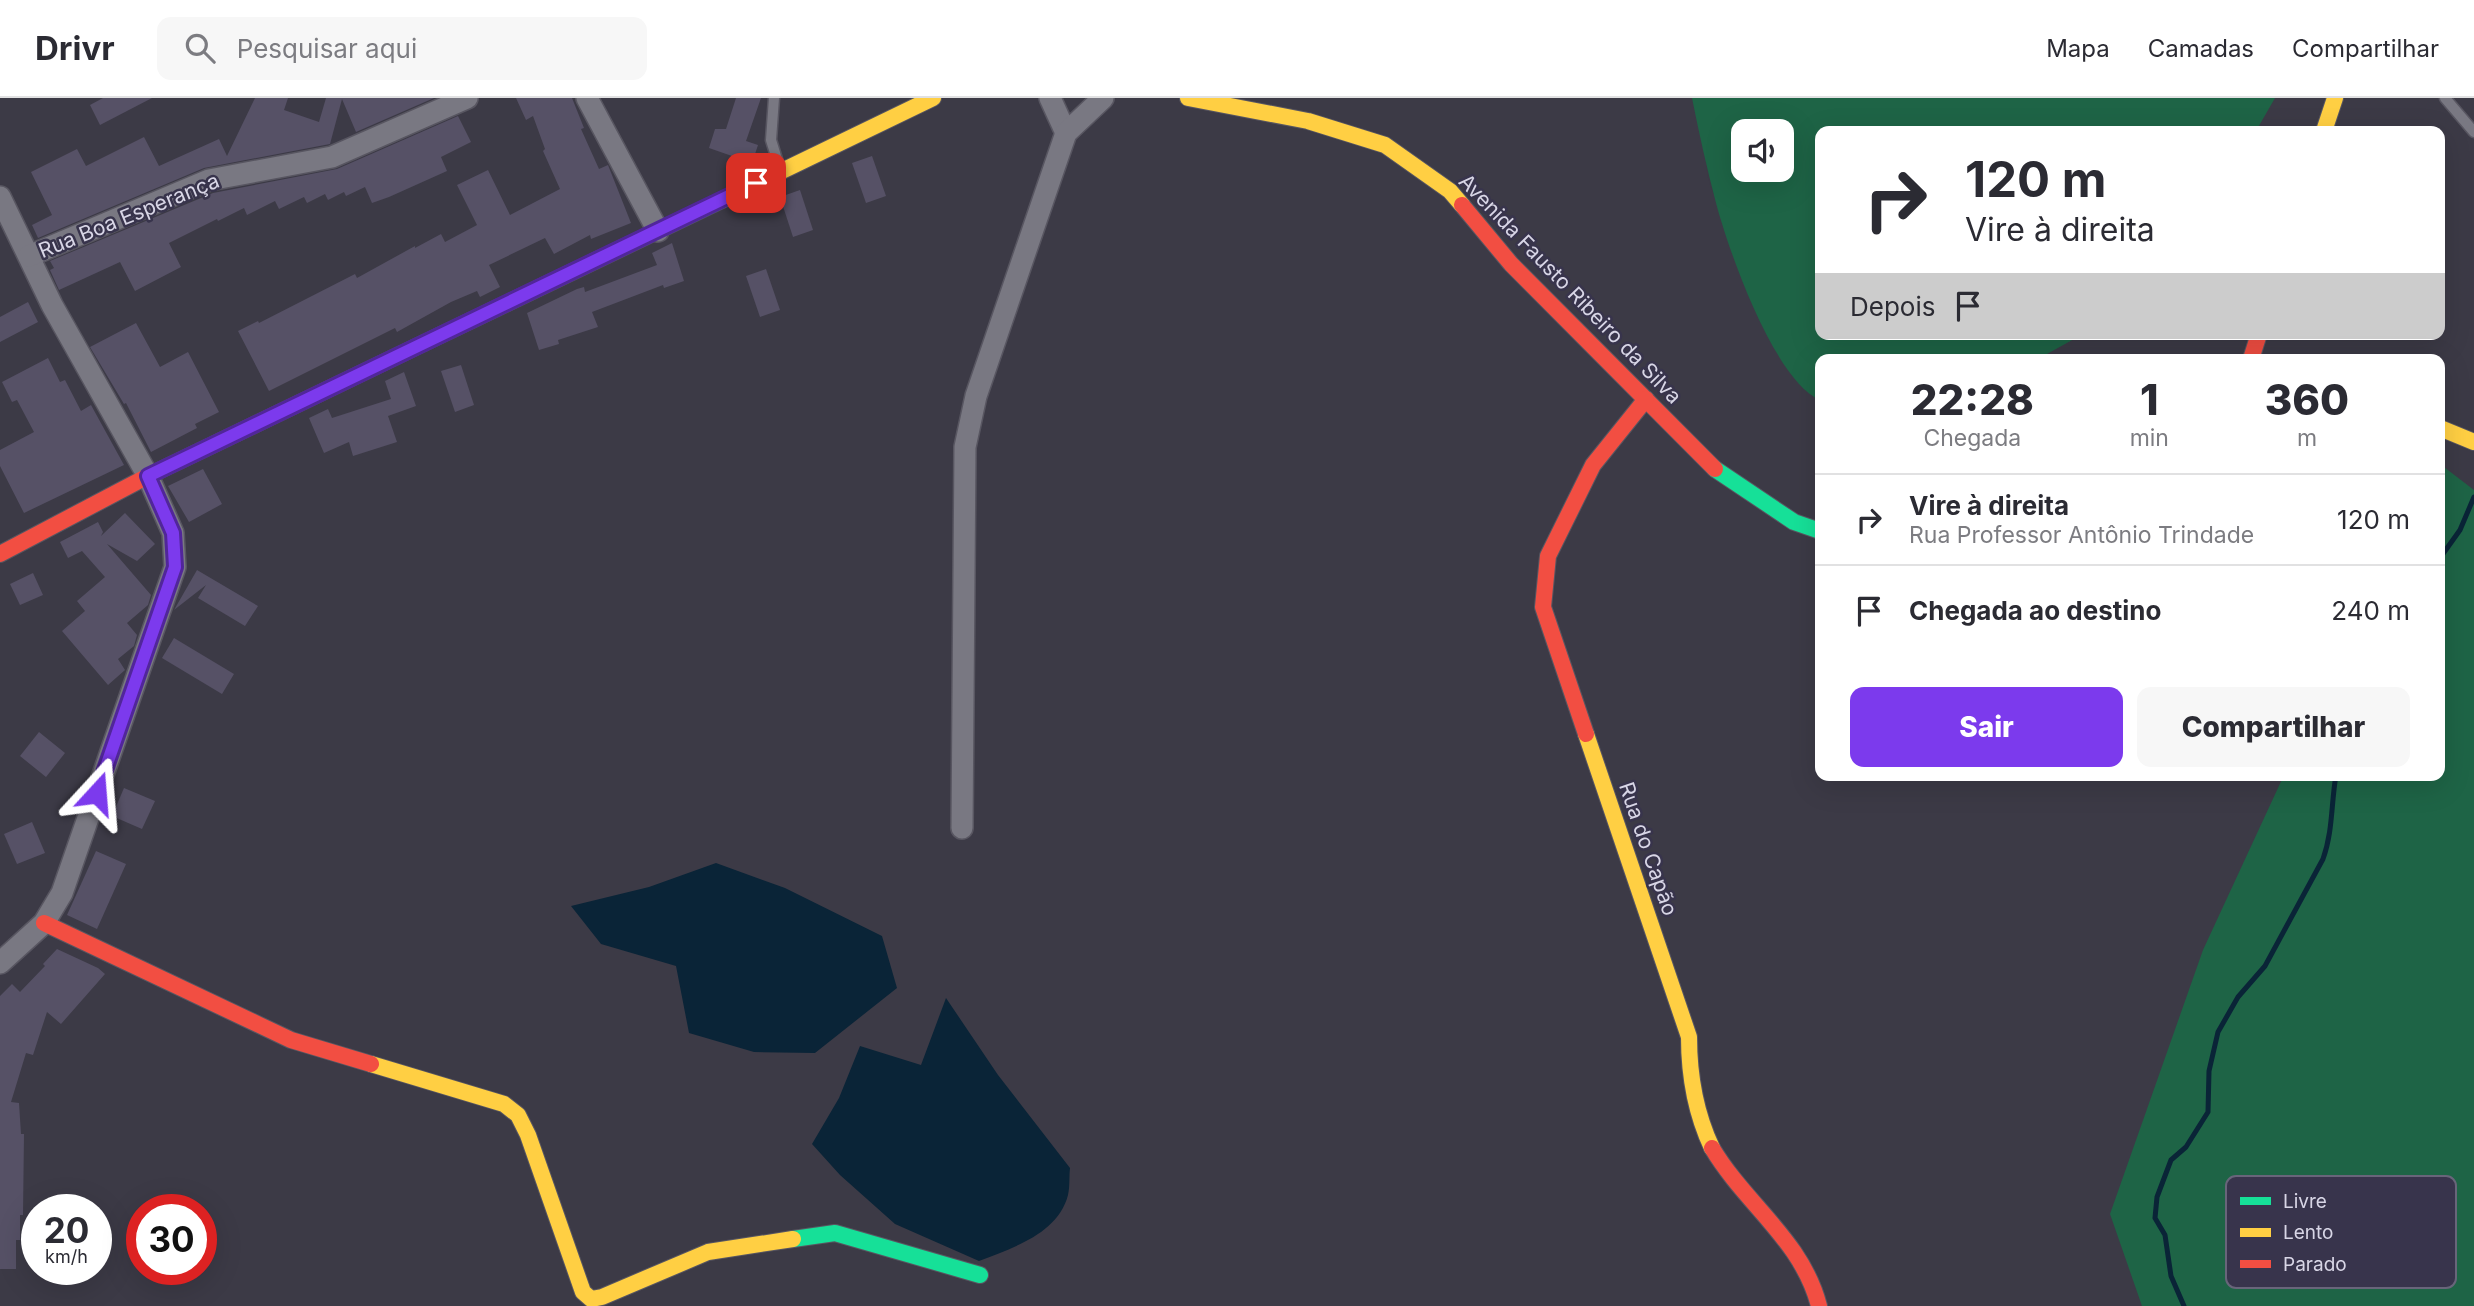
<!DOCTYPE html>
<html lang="pt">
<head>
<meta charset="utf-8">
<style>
	body { margin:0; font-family:Inter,sans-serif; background:#f7f7f7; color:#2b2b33; height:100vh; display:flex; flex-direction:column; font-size:26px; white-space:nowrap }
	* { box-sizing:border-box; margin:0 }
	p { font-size:23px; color:#7c7c81 }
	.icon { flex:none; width:38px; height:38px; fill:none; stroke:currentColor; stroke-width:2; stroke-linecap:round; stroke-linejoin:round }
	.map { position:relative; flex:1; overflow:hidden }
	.sheet { position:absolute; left:1815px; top:256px; width:630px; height:427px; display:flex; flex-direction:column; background:#fff; border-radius:14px; box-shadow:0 7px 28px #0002 }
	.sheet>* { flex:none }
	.guide { position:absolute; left:1815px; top:28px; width:630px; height:214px; border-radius:14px; box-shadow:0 7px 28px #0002; background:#fff; color:#2b2b33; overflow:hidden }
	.fabs { position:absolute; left:1731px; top:21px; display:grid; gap:14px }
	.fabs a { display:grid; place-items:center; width:63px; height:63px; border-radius:14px; background:#fff; box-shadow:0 7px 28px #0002; font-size:35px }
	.speed { position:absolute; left:21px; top:1096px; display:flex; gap:14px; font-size:35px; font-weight:700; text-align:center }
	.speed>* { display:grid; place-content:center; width:91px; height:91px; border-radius:50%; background:#fff; box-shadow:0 7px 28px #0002; line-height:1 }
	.speed small { font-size:18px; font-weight:400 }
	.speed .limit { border:10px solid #d22; background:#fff; color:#111 }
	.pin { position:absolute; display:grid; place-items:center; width:60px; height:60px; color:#fff; margin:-30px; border-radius:14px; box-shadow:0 4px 10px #0006 }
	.me { position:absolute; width:77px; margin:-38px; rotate:19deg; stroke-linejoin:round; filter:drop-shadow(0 0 5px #0008) }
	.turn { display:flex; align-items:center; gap:24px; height:147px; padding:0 35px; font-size:32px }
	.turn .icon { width:91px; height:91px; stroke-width:2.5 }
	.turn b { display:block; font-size:49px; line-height:60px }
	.then { display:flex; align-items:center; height:66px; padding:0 35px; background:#0003; gap:14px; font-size:26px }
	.eta { display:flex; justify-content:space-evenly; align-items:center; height:119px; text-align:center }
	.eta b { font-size:42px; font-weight:800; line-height:49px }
	.button { display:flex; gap:14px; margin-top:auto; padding:14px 35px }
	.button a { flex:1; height:80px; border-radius:14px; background:#7c3aed; color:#fff; font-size:28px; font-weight:800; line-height:80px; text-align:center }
	.button a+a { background:#f7f7f7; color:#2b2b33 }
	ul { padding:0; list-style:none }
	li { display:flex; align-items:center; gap:21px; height:91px; padding:0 35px; border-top:2px solid #e1e1e2 }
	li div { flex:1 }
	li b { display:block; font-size:26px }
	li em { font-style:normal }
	header { display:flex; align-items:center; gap:42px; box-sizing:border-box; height:98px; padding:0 35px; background:#fff; border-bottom:2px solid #e1e1e2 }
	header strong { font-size:33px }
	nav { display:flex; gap:38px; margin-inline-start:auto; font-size:24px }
	.search { width:490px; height:63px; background:#f7f7f7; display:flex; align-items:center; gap:18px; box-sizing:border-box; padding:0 24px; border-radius:14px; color:#7c7c81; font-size:26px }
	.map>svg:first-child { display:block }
</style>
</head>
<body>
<header>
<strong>Drivr</strong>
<div class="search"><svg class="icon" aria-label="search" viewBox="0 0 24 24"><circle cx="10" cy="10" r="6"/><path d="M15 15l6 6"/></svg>Pesquisar aqui</div>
<nav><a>Mapa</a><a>Camadas</a><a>Compartilhar</a></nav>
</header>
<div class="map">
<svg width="2474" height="1208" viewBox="0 0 2474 1208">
	<rect width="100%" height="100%" fill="#3c3a46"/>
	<g fill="#1e6446" fill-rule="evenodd">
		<path d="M1692,0H2275L2256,33H1820V236H2083L2038,261H1820V302C1774,282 1729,154 1716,105C1707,71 1699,35 1692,0ZM1743,33H1782V72H1743Z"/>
		<path d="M2440,366L2474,392V1208H2142L2110,1116L2203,852L2284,677H2440Z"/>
	</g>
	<g fill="#0a2437">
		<path d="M716,765L785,790L882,838L897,890L815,955L754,954L689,935L676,868L601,846L571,808L649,789Z"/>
		<path d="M946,900L998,977L1070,1070C1069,1078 1070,1089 1068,1097C1058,1136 1012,1150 979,1163L895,1126L840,1077L812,1046L839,1000L860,948L921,967Z"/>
	</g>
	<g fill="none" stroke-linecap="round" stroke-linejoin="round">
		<g stroke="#0a2437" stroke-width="5">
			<path d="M2440,460L2460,432L2474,399"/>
			<path d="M2184,1208L2171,1178L2165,1137L2155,1120L2157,1099L2171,1062L2186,1049L2208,1014L2209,973L2218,934L2238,899L2265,868L2323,761C2333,733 2331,706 2336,677"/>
		</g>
	</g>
	<g fill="#565166">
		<path d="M103,0H152L100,27L90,7Z"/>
		<path d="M255,0H288L284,12L319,24L326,0H434L356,34L342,1L330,46L204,70L38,140L32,127L52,117L31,74L77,51L86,68L144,39L159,68L219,41L227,58Z"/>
		<path d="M516,0H572L584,30L581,31L599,71L608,67L631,125L591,141L590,137L554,156L545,140L489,167L500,189L480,199L477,193L451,204L397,234L395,230L269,293L238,233L258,223L259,225L355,176L357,180L415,148V150L441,136L445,144L477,127L457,87L488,72L510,117L560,91L543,53L545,51L533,18L526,22Z"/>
		<path d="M736,0H761L746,43L758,47L752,65L709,50L715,31H726Z"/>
		<path d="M458,18L471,44L441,59L447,73L389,99L372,105L365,89L346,98L344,94L328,102L325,96L307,105L304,99L279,111L275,103L247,117L244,110L218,123L217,121L169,145L181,169L135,193L120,164L59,192L50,172L54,170L50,163L213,95L337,71Z"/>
		<path d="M872,58L886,98L866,105L852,65Z"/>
		<path d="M800,92L813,132L793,139L780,99Z"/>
		<path d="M672,145L684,183L664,190L663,187L592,214L598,229L558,242L559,246L539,252L527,215L577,191L584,189L585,194L657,167L652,155Z"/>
		<path d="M766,171L780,212L760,219L746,178Z"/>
		<path d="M28,204L38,224L0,244V219Z"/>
		<path d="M136,225L160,269L188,254L219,314L195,326L197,330L151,354L126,305L124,306L90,249Z"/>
		<path d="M48,260L60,284L65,282L81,313L91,307L124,367L24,415L0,368V352L34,334L17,302L12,304L2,284Z"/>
		<path d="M461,267L474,307L455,314L441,273Z"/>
		<path d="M404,274L416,308L388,318L397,344L353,358L349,344L324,355L309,320L328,311L332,320L391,301L385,283Z"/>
		<path d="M203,371L222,406L189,424L168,388Z"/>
		<path d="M125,415L155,446L137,463L107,446L151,497L148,507L127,525L137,537L134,548L118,561L125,572L108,587L62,533L85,513L77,503L105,479L82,453L68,460L60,444L98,424L103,434L101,438Z"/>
		<path d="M197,472L258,508L245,528L198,500L206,487L174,512Z"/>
		<path d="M33,475L43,497L20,507L10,486Z"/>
		<path d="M174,540L234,576L222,596L162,560Z"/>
		<path d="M39,634L65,655L46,679L20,658Z"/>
		<path d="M124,690L155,703L142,731L112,718Z"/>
		<path d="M32,724L45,755L17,766L4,736Z"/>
		<path d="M96,753L126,766L97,831L67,817Z"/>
		<path d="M57,851L98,870L105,876L61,926L47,914L33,957L26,955L11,1004L19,1005L21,1036H24L23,1117H20V1142H16V1171H0V898L12,886L20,894L45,868L43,866Z"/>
	</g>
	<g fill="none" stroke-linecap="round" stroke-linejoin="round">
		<defs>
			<g id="lane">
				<path d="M774,0L771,42L780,71"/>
				<path d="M2445,0L2474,34"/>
			</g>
			<g id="street">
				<path d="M587,0L658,133"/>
				<path d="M1050,0L1066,35"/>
				<path d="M0,99L52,207L148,378L173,435L175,469L62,795L44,825L0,865"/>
				<path d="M29,158L209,82L332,59L467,0"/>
				<path d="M962,730L965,349L976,298L1066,35L1103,0"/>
			</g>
			<g id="fast">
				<path d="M424,245L722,102"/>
				<path d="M1715,371L1794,424L1820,433"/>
				<path d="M793,1141L835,1135L980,1177"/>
			</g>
			<g id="slow">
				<path d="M1188,0L1308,23L1385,47L1450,93L1462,107"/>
				<path d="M2324,33L2335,0"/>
				<path d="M722,102L933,0"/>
				<path d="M2440,330L2474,344"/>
				<path d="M1586,636L1689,939C1689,979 1695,1014 1712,1050"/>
				<path d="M371,966L504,1006L518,1017L528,1037L583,1194L591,1201L602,1199L708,1154L793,1141"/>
			</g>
			<g id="jam">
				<path d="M1462,107L1511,166L1715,371"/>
				<path d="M2251,261L2259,236"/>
				<path d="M0,456L148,378L424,245"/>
				<path d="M1586,636L1543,509L1548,458L1593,367L1646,301"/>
				<path d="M44,825L291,942L371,966"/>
				<path d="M1712,1050C1746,1107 1802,1142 1819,1208"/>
			</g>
		</defs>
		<use href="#lane" stroke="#585661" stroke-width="13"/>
		<use href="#street" stroke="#585661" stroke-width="24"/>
		<use href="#fast" stroke="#585661" stroke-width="18"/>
		<use href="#slow" stroke="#585661" stroke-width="18"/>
		<use href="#jam" stroke="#585661" stroke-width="18"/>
		<use href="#lane" stroke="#797882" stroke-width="10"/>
		<use href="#street" stroke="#797882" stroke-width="21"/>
		<use href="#fast" stroke="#16e098" stroke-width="16"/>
		<use href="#slow" stroke="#ffcf43" stroke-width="16"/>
		<use href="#jam" stroke="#f24e42" stroke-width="16"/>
	</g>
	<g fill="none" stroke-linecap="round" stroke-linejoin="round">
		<defs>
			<path id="route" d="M97,695L175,469L173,435L148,378L756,85"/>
		</defs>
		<use href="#route" stroke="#51269a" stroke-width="18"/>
		<use href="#route" stroke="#7c3aed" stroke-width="12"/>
	</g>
	<g text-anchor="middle" stroke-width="5" stroke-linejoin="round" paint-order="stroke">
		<g font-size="21" fill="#d8d6e6" stroke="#38344c">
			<text transform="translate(129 118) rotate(-22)" y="7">Rua Boa Esperança</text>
			<text transform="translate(1570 191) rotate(46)" y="7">Avenida Fausto Ribeiro da Silva</text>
			<text transform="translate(1648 751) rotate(71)" y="7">Rua do Capão</text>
		</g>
	</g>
	<rect x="2226" y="1078" width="230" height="112" rx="10" fill="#38344c" stroke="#68657a" stroke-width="2"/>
	<rect x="2240" y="1099" width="31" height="8" fill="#16e098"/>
	<rect x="2240" y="1130" width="31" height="9" fill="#ffcf43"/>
	<rect x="2240" y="1162" width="31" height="8" fill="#f24e42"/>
	<g font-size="19" fill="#d8d6e6">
		<text x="2283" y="1110">Livre</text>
		<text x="2283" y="1141">Lento</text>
		<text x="2283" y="1173">Parado</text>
	</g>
</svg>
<div class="fabs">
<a><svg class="icon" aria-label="sound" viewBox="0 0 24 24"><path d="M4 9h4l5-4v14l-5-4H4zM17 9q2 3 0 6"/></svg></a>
</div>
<div class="speed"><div>20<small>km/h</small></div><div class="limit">30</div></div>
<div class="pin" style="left:756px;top:85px;background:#d93025"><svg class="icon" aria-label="arrive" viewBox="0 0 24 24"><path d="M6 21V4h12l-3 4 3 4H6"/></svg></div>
<svg class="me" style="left:97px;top:695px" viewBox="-20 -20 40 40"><path d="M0-17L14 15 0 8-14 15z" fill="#7c3aed" stroke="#fff" stroke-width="4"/></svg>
<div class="guide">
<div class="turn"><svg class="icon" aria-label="right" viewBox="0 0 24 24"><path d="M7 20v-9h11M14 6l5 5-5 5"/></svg><div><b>120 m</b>Vire à direita</div></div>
<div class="then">Depois<svg class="icon" aria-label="arrive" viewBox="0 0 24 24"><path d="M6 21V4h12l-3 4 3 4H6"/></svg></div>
</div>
<section class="sheet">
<div class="eta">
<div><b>22:28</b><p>Chegada</p></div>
<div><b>1</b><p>min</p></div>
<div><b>360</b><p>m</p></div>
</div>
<ul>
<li><svg class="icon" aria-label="right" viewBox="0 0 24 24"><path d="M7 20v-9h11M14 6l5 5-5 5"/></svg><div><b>Vire à direita</b><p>Rua Professor Antônio Trindade</p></div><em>120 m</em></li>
<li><svg class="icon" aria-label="arrive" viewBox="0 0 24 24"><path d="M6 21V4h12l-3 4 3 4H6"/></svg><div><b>Chegada ao destino</b></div><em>240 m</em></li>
</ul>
<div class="button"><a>Sair</a><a>Compartilhar</a></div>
</section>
</div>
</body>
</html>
